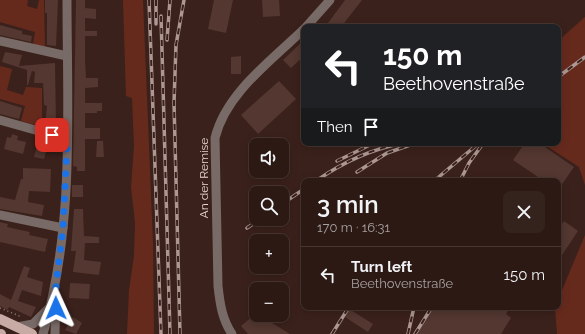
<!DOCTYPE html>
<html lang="en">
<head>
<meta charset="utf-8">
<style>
	body { margin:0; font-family:Raleway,sans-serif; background:#34221d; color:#f1f3f6; height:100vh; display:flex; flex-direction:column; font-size:15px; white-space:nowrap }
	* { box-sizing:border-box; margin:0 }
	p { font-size:13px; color:#a6a0a0 }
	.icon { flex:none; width:22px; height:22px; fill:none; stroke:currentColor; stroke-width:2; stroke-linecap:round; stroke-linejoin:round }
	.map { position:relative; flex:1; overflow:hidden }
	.sheet { position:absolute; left:301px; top:178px; width:260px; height:132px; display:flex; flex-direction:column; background:#2c1914; border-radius:8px; box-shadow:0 2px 10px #0003,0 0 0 1px #483834 }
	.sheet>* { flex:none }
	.hud { position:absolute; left:301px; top:24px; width:260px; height:122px; border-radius:8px; box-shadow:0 2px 10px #0003,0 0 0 1px #483834; background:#202124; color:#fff; overflow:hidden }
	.tools { position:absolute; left:249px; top:138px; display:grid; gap:8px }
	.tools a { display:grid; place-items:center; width:40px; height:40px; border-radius:8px; background:#2c1914; box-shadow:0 2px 10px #0003,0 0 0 1px #483834; font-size:20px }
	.pin { position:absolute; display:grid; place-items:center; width:34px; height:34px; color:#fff; margin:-17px; border-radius:8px; box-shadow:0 2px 6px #0006 }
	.me { position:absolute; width:44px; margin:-22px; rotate:359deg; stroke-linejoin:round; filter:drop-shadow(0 0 3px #0008) }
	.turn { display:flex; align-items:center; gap:14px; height:84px; padding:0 16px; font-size:18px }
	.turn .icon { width:52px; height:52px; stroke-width:2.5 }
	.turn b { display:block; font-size:28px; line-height:34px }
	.then { display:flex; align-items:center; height:38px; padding:0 16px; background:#0003; gap:8px; font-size:15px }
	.round { display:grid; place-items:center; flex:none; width:42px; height:42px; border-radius:8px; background:#34221d }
	.headline { display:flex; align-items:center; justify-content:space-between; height:68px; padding:0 16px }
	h1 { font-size:24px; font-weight:600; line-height:30px }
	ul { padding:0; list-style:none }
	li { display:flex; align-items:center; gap:12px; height:56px; padding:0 16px; border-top:1px solid #483834 }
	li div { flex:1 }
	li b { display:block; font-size:15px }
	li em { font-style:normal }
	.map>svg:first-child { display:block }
</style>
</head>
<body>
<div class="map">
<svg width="585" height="334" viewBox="0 0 585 334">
	<rect width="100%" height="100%" fill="#3b211b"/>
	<g fill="#662a1d">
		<path d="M0,0H28L27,6L37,9L39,0H44L45,48L33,45L35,32L0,22Z"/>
		<path d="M123,0H143L153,244L154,334H127L129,290L134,256L135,222L131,187L134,146L132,98L126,96Z"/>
		<path d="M585,17V185L579,167L542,143H558V41Z"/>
		<path d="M0,66L12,69L7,90L23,95L26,87L42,88V127L21,121L25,106L0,99Z"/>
		<path d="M585,235V334H557L555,308L558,307V300Z"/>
	</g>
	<g fill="#533730">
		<path d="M45,0H58L56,46L47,45V13H45Z"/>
		<path d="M76,0H85V8L96,9V19L85,18V31H97V36H85V60L86,78H98V87L85,88V103H102V111H97V113H85V128H100V139H85V171H77V167L73,166Z"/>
		<path d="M214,0H233L226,33L208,29Z"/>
		<path d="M262,0H279L280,16L263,17Z"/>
		<path d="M345,0H362L341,27H325Z"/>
		<path d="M0,25L22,31V34L32,36L31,42L0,35Z"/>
		<path d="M304,40V56L291,68L283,60Z"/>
		<path d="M5,52L22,55L19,66L55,63L56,126H45L47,106L44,105L43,83H34L35,72L32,71L28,85H27V70L2,62Z"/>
		<path d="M241,56V74H231V57Z"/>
		<path d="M279,81L296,99L258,134L241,115Z"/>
		<path d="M0,101L22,108L19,119L0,114Z"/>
		<path d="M12,134L18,136L17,140L26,142L23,154L4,149L7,137L11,138Z"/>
		<path d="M97,141H103L104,157H96Z"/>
		<path d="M525,143H539L574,167L558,190V181H544L513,160Z"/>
		<path d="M37,146L47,148L44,159L34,157Z"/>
		<path d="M23,168L51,169L50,192L29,191L28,202L44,205L42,216L0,209V197L15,200L21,179H23Z"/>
		<rect x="72" y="185" width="11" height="12"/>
		<path d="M74,209H83L84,236L99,237V243H85L84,260L101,262L99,275L73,272L76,251H71Z"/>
		<path d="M564,221L578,231L558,261V229Z"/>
		<path d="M0,222L8,224L7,227L30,232L29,235L48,239L45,252L0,242Z"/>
		<path d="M24,266L30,268L27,277L43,282L41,296L22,290L18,301L36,307L31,317L9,307L7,310L0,306V294L11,300Z"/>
		<path d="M70,283L90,284L89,299L69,298Z"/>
		<path d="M434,307H510L506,314L511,318L501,334H416Z"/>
		<path d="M349,309L373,324L368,332L345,317Z"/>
		<path d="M254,315H259L290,334H248L241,326Z"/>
		<path d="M73,317L82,323L76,334L65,330Z"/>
	</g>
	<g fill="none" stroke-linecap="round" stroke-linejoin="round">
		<path stroke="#957f79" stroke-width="1.5" stroke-dasharray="1 3" stroke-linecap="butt" d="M0,308L22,317"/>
		<g stroke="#786a66" stroke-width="9">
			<path d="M306,27L330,0"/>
			<path d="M0,41L67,56"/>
			<path d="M0,120L67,139"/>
			<path d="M0,215L63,228"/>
			<path d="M17,327L33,324L49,308"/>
			<path d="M43,334C75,226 67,111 67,0"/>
			<path d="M55,334L56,295"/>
			<path d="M232,334C222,319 220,304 218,286L215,138C226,93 272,60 304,29"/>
		</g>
		<g stroke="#c8aba4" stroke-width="10">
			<path d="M0,319L32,334"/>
			<path d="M0,334H1"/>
		</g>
		<defs>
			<g id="rail">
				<path d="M149,0L161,334"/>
				<path d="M156,0V24"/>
				<path d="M161,16L170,334"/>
				<path d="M167,40L170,0"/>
				<path d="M558,77L585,57"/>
				<path d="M337,161L374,143"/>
				<path d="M357,172L387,153L416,143"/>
				<path d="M316,181C343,162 371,149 404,143"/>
				<path d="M434,181L479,143"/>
				<path d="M460,181L469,163L482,145"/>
				<path d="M282,204L304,189"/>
				<path d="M247,228L260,219"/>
				<path d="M180,334L174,103L176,45L184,0"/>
				<path d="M332,334L349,307"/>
				<path d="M408,334L414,307"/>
				<path d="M415,334L432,307"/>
			</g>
		</defs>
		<use href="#rail" stroke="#ac9792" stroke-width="3.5"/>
		<use href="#rail" stroke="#3b211b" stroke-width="2" stroke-dasharray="6" stroke-linecap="butt"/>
	</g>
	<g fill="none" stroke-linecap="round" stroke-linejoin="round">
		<path stroke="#1a73e8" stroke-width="7" stroke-dasharray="0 12.6" d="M52,135L67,139V146L63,228L56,285V308"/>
	</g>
	<g text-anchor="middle" stroke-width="3" stroke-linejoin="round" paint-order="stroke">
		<g font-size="12" fill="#e8d6d1" stroke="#3b211b">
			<text transform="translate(204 178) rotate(-90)" y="4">An der Remise</text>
		</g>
	</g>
</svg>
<div class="tools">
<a><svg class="icon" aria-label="sound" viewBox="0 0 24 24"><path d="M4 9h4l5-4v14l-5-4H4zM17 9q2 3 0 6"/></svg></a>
<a><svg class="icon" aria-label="search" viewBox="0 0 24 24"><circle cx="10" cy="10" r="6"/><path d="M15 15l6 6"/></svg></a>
<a>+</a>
<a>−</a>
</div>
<div class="pin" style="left:52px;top:135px;background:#d93025"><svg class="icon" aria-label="arrive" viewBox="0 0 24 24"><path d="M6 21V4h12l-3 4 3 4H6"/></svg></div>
<svg class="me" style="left:56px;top:308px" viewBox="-20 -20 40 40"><path d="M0-17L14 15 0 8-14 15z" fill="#1a73e8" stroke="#fff" stroke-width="4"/></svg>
<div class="hud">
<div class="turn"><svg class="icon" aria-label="left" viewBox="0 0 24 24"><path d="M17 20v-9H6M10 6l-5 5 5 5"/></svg><div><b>150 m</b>Beethovenstraße</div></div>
<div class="then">Then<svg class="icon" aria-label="arrive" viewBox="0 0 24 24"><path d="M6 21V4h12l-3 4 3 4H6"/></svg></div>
</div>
<section class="sheet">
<div class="headline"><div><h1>3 min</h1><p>170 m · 16:31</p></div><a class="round"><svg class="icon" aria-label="close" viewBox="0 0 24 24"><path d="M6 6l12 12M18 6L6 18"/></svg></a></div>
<ul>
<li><svg class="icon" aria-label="left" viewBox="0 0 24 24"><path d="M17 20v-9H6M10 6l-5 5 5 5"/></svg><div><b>Turn left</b><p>Beethovenstraße</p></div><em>150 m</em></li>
</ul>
</section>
</div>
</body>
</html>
